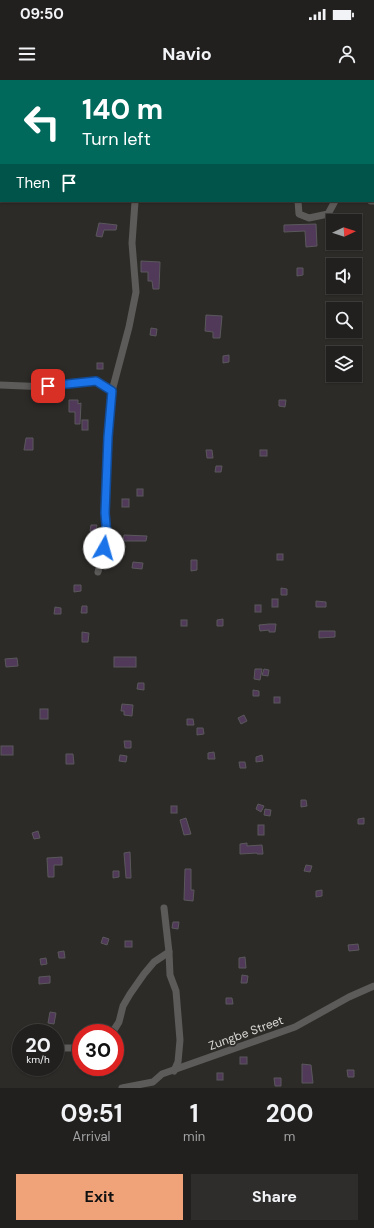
<!DOCTYPE html>
<html lang="en">
<head>
<meta charset="utf-8">
<style>
	body { margin:0; font-family:"DM Sans",sans-serif; background:#2e2d2b; color:#f1f3f6; height:100vh; display:flex; flex-direction:column; font-size:15px; white-space:nowrap }
	* { box-sizing:border-box; margin:0 }
	p { font-size:13px; color:#a2a3a4 }
	.icon { flex:none; width:22px; height:22px; fill:none; stroke:currentColor; stroke-width:2; stroke-linecap:round; stroke-linejoin:round }
	.map { position:relative; height:1008px; overflow:hidden }
	.sheet { display:flex; flex-direction:column; background:#22201e; flex:1 }
	.sheet>* { flex:none }
	.top-card { position:absolute; left:0px; top:0px; width:374px; height:122px; box-shadow:0 1px 3px #0004,0 0 0 1px #3f3e3c; background:#00695c; color:#fff; overflow:hidden }
	.needle { width:26px; rotate:86deg }
	.controls { position:absolute; left:326px; top:134px; display:grid; gap:8px }
	.controls a { display:grid; place-items:center; width:36px; height:36px; border-radius:0px; background:#22201e; box-shadow:0 1px 3px #0004,0 0 0 1px #3f3e3c; font-size:20px }
	.speed { position:absolute; left:12px; top:944px; display:flex; gap:8px; font-size:20px; font-weight:700; text-align:center }
	.speed>* { display:grid; place-content:center; width:52px; height:52px; border-radius:50%; background:#22201e; box-shadow:0 1px 3px #0004,0 0 0 1px #3f3e3c; line-height:1 }
	.speed small { font-size:10px; font-weight:400 }
	.speed .limit { border:6px solid #d22; background:#fff; color:#111 }
	.pin { position:absolute; display:grid; place-items:center; width:34px; height:34px; color:#fff; margin:-17px; border-radius:8px; box-shadow:0 2px 6px #0006 }
	.me { position:absolute; width:44px; margin:-22px; rotate:7deg; stroke-linejoin:round; filter:drop-shadow(0 0 3px #0008) }
	.turn { display:flex; align-items:center; gap:14px; height:84px; padding:0 16px; font-size:18px }
	.turn .icon { width:52px; height:52px; stroke-width:2.5 }
	.turn b { display:block; font-size:28px; line-height:34px }
	.then { display:flex; align-items:center; height:38px; padding:0 16px; background:#0003; gap:8px; font-size:15px }
	.eta { display:flex; justify-content:space-evenly; align-items:center; height:68px; text-align:center }
	.eta b { font-size:24px; font-weight:700; line-height:28px }
	.primary-button { display:flex; gap:8px; margin-top:auto; padding:8px 16px }
	.primary-button a { flex:1; height:46px; border-radius:0px; background:#f0a378; color:#111; font-size:16px; font-weight:700; line-height:46px; text-align:center }
	.primary-button a+a { background:#2e2d2b; color:#f1f3f6 }
	.status { display:flex; justify-content:space-between; align-items:center; height:28px; padding:0 20px; background:#22201e; direction:ltr }
	.status svg { height:11px; fill:currentColor }
	header { display:flex; justify-content:space-between; align-items:center; height:52px; padding:0 16px; background:#22201e; font-size:18px; font-weight:700 }
	.map>svg:first-child { display:block }
</style>
</head>
<body>
<div class="status"><b>09:50</b><svg viewBox="0 0 49 12"><path d="M0 12V9h3v3zM5 12V6h3v6zM10 12V3h3v9zM15 12V0h3v12zM26 1h20v11H26zM47 4h2v5h-2z"/></svg></div>
<header><svg class="icon" aria-label="menu" viewBox="0 0 24 24"><path d="M4 6h16M4 12h16M4 18h16"/></svg>Navio<svg class="icon" aria-label="person" viewBox="0 0 24 24"><circle cx="12" cy="8" r="4"/><path d="M4 21q1-7 8-7t8 7"/></svg></header>
<div class="map">
<svg width="374" height="1008" viewBox="0 0 374 1008">
	<rect width="100%" height="100%" fill="#2d2b28"/>
	<g fill="#51395a" stroke="#5a585b">
		<path d="M99,143L117,145L116,150H104L102,157L96,156Z"/>
		<path d="M316,144L317,166L306,167L305,151L284,152V145Z"/>
		<path d="M141,181L160,182L159,209H153L152,201H148V192H141Z"/>
		<path d="M297,188H303V195L297,196Z"/>
		<path d="M206,235L222,236L220,258H213V252L205,251Z"/>
		<path d="M151,248L157,249L156,256L150,255Z"/>
		<path d="M229,275V282L223,283V276Z"/>
		<rect x="97" y="283" width="6" height="6"/>
		<path d="M69,320H78V324L81,323L80,344H75V332H69Z"/>
		<path d="M279,320H286L285,327L279,326Z"/>
		<rect x="82" y="340" width="6" height="10"/>
		<path d="M26,358H33V370H24Z"/>
		<path d="M206,370H212L213,378H207Z"/>
		<rect x="260" y="370" width="7" height="6"/>
		<path d="M216,386H222L221,392H215Z"/>
		<rect x="137" y="409" width="6" height="7"/>
		<rect x="122" y="419" width="7" height="8"/>
		<path d="M91,445H97L96,451H90Z"/>
		<path d="M124,455L147,456L146,461H123Z"/>
		<path d="M87,469H95L94,479H86Z"/>
		<rect x="277" y="474" width="6" height="6"/>
		<path d="M191,480H197V490L191,491Z"/>
		<path d="M133,482L143,483L142,489L132,488Z"/>
		<path d="M74,505H81V511L74,512Z"/>
		<path d="M281,508L287,509V515H281Z"/>
		<rect x="272" y="519" width="6" height="8"/>
		<path d="M316,521L326,522V527H316Z"/>
		<rect x="255" y="525" width="6" height="7"/>
		<path d="M82,526H87V533H81Z"/>
		<path d="M55,527L61,528V534H54Z"/>
		<path d="M223,539V546H217V540Z"/>
		<rect x="181" y="540" width="6" height="6"/>
		<path d="M269,544H276L275,552H269V550L260,551L259,545Z"/>
		<path d="M319,551H335V557L319,558Z"/>
		<path d="M82,552L89,553L88,562H82Z"/>
		<rect x="114" y="577" width="22" height="10"/>
		<path d="M17,578L18,586L6,587L5,579Z"/>
		<path d="M255,589H262L260,600L254,599Z"/>
		<path d="M264,589L269,590L268,596L262,595Z"/>
		<path d="M138,603H144V610L137,609Z"/>
		<path d="M253,610L259,611V616H253Z"/>
		<rect x="274" y="617" width="6" height="6"/>
		<path d="M122,624L133,625L132,636L124,635V631H121Z"/>
		<rect x="40" y="629" width="8" height="10"/>
		<path d="M244,635L247,641L241,644L238,638Z"/>
		<path d="M187,639H193L194,645H187Z"/>
		<path d="M197,648H203L204,654L197,655Z"/>
		<path d="M124,661H131V668H125Z"/>
		<rect x="1" y="666" width="12" height="9"/>
		<path d="M214,672L215,679H208V673Z"/>
		<path d="M66,674H73L74,684H66Z"/>
		<path d="M120,675L127,676L126,682L119,681Z"/>
		<path d="M262,675L263,681L256,682V677Z"/>
		<path d="M239,682H245L246,688H240Z"/>
		<path d="M301,720H306L307,726L301,727Z"/>
		<path d="M258,724L264,726L261,732L256,729Z"/>
		<rect x="171" y="726" width="6" height="7"/>
		<path d="M265,729L271,730L270,736L264,735Z"/>
		<path d="M186,738L191,754L184,755L180,740Z"/>
		<path d="M364,738V744H358V739Z"/>
		<rect x="258" y="745" width="6" height="10"/>
		<path d="M38,751L40,758L34,759L32,753Z"/>
		<path d="M247,763V766L262,765L263,774H257V773L240,774V764Z"/>
		<path d="M130,772L131,798H126L124,773Z"/>
		<path d="M62,777V785H54V797H48L47,778Z"/>
		<path d="M306,785L312,786L310,792L304,791Z"/>
		<path d="M185,789H191V810H194L193,821L184,820Z"/>
		<path d="M113,791H119V797L113,798Z"/>
		<path d="M322,810V816L316,817V811Z"/>
		<path d="M173,842H179L178,849L172,848Z"/>
		<path d="M103,857L109,859L107,865L101,863Z"/>
		<rect x="125" y="861" width="7" height="6"/>
		<path d="M358,864L359,870L349,871L348,865Z"/>
		<path d="M64,871L65,878H59L58,872Z"/>
		<path d="M245,877L246,888H239V878Z"/>
		<path d="M46,878L47,884L41,885L40,879Z"/>
		<path d="M242,895L248,896L247,903H241Z"/>
		<path d="M50,896V903L39,904V897Z"/>
		<path d="M226,918H232L233,924H226Z"/>
		<path d="M50,932L56,933L54,944L48,943Z"/>
		<rect x="240" y="977" width="7" height="7"/>
		<path d="M302,984L311,985L313,1003H302Z"/>
		<path d="M347,990H354V997H348Z"/>
		<rect x="217" y="993" width="6" height="7"/>
		<path d="M274,998H281V1006H275Z"/>
	</g>
	<g fill="none" stroke-linecap="round" stroke-linejoin="round">
		<g stroke="#5c5b59" stroke-width="7">
			<path d="M0,39H1"/>
			<path d="M298,121L299,134L309,138L328,134L335,121"/>
			<path d="M371,121H374"/>
			<path d="M0,305L49,307L95,301L112,311"/>
			<path d="M98,492L107,456L105,433L108,357L112,311L129,247L136,212L132,163L135,122"/>
			<path d="M169,872L170,895L176,911L180,960L178,982L174,991"/>
			<path d="M112,953L119,942L123,926L130,914L144,894L154,882L169,872L164,828"/>
			<path d="M55,968H81"/>
			<path d="M16,970L21,969"/>
			<path d="M122,1008L153,1002L162,994L295,947L349,917L374,906"/>
		</g>
	</g>
	<g fill="none" stroke-linecap="round" stroke-linejoin="round">
		<defs>
			<path id="route" d="M48,306L96,301L112,311L108,357L105,433L107,456L104,468"/>
		</defs>
		<use href="#route" stroke="#114b97" stroke-width="10"/>
		<use href="#route" stroke="#1a73e8" stroke-width="7"/>
	</g>
	<g text-anchor="middle" stroke-width="3.5" stroke-linejoin="round" paint-order="stroke">
		<g font-size="12" fill="#dad9d7" stroke="#2d2b28">
			<text transform="translate(246 953) rotate(-20)" y="4">Zungbe Street</text>
		</g>
	</g>
</svg>
<div class="controls">
<a><svg class="needle" viewBox="-14 -14 28 28"><path d="M0-13l5 13h-10z" fill="#e53935"/><path d="M0 13l5-13h-10z" fill="#a2a3a4"/></svg></a>
<a><svg class="icon" aria-label="sound" viewBox="0 0 24 24"><path d="M4 9h4l5-4v14l-5-4H4zM17 9q2 3 0 6"/></svg></a>
<a><svg class="icon" aria-label="search" viewBox="0 0 24 24"><circle cx="10" cy="10" r="6"/><path d="M15 15l6 6"/></svg></a>
<a><svg class="icon" aria-label="layers" viewBox="0 0 24 24"><path d="M12 4l9 5-9 5-9-5zM3 14l9 5 9-5"/></svg></a>
</div>
<div class="speed"><div>20<small>km/h</small></div><div class="limit">30</div></div>
<div class="pin" style="left:48px;top:306px;background:#d93025"><svg class="icon" aria-label="arrive" viewBox="0 0 24 24"><path d="M6 21V4h12l-3 4 3 4H6"/></svg></div>
<svg class="me" style="left:104px;top:468px" viewBox="-20 -20 40 40"><circle r="19" fill="#fff"/><path d="M0-13L10 11 0 6-10 11z" fill="#1a73e8"/></svg>
<div class="top-card">
<div class="turn"><svg class="icon" aria-label="left" viewBox="0 0 24 24"><path d="M17 20v-9H6M10 6l-5 5 5 5"/></svg><div><b>140 m</b>Turn left</div></div>
<div class="then">Then<svg class="icon" aria-label="arrive" viewBox="0 0 24 24"><path d="M6 21V4h12l-3 4 3 4H6"/></svg></div>
</div>
</div>
<section class="sheet">
<div class="eta">
<div><b>09:51</b><p>Arrival</p></div>
<div><b>1</b><p>min</p></div>
<div><b>200</b><p>m</p></div>
</div>
<div class="primary-button"><a>Exit</a><a>Share</a></div>
</section>
</body>
</html>
